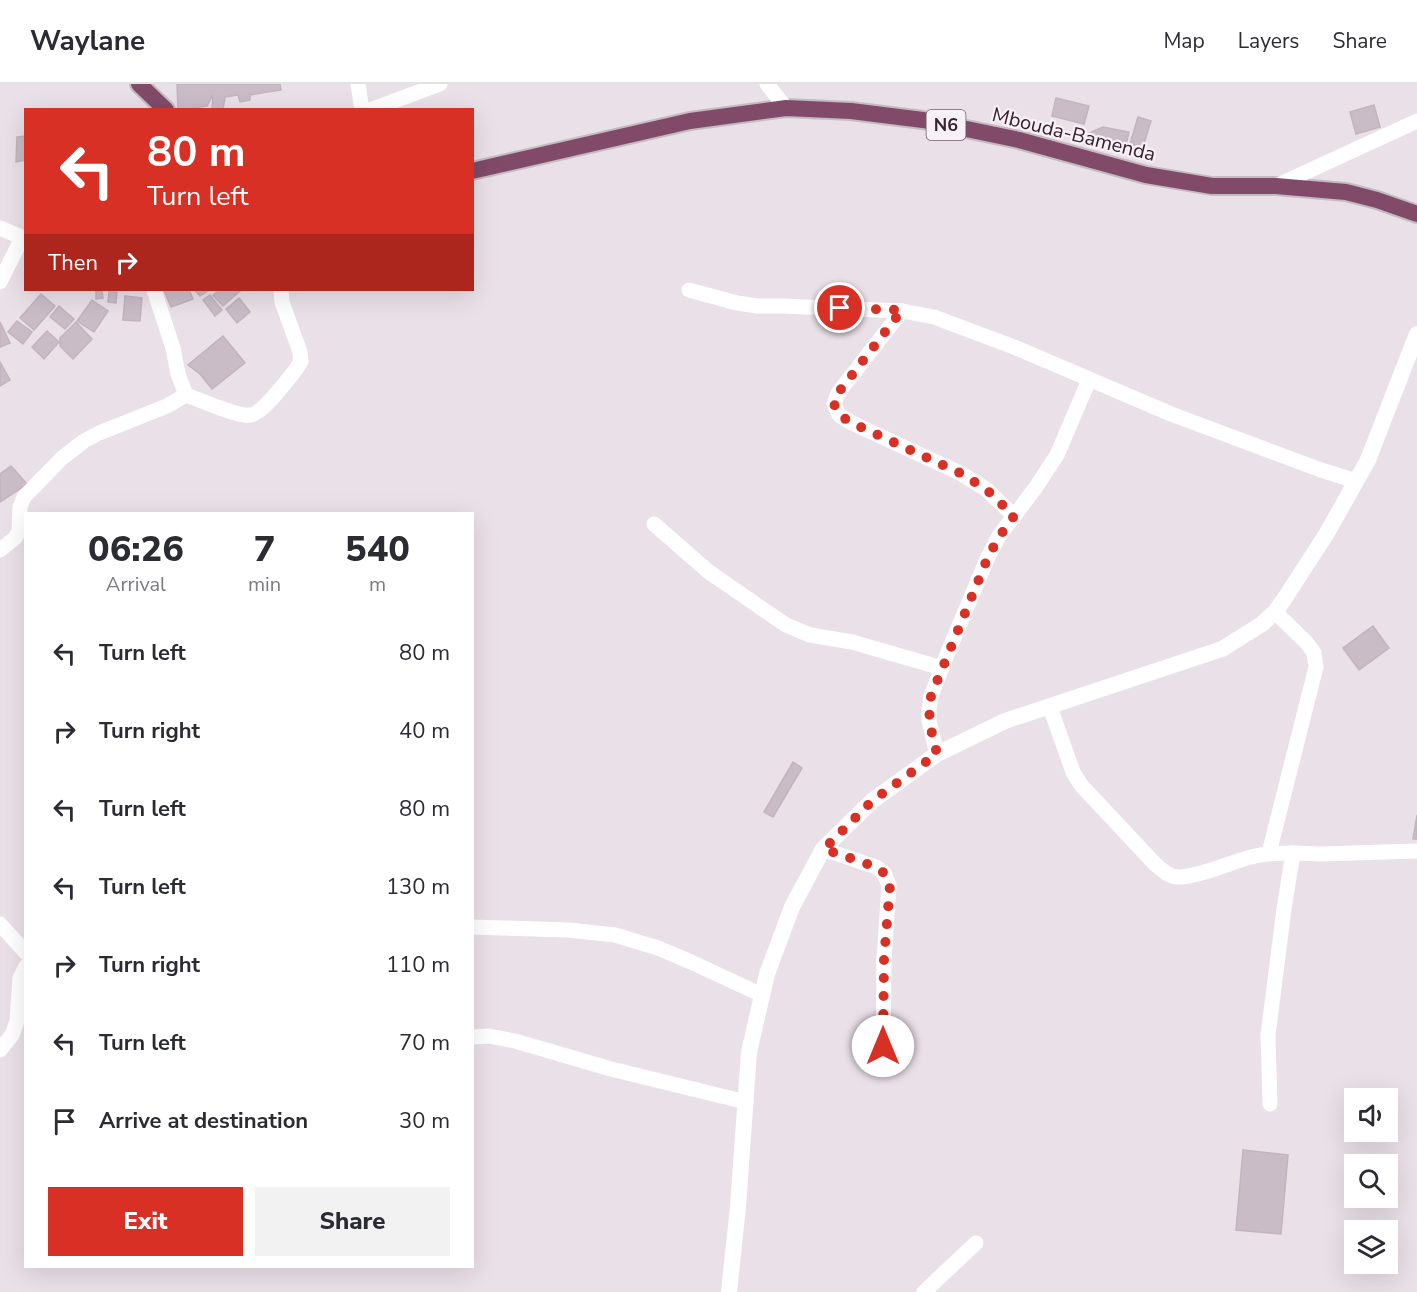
<!DOCTYPE html>
<html lang="en">
<head>
<meta charset="utf-8">
<style>
	body { margin:0; font-family:"Nunito Sans",sans-serif; background:#f2f2f3; color:#2b2b33; height:100vh; display:flex; flex-direction:column; font-size:22px; white-space:nowrap }
	* { box-sizing:border-box; margin:0 }
	p { font-size:20px; color:#7c7c81 }
	.icon { flex:none; width:33px; height:33px; fill:none; stroke:currentColor; stroke-width:2; stroke-linecap:round; stroke-linejoin:round }
	.map { position:relative; flex:1; overflow:hidden }
	.panel { position:absolute; left:24px; top:428px; width:450px; height:756px; display:flex; flex-direction:column; background:#fff; border-radius:0px; box-shadow:0 6px 24px #0002 }
	.panel>* { flex:none }
	.hud { position:absolute; left:24px; top:24px; width:450px; height:183px; border-radius:0px; box-shadow:0 6px 24px #0002; background:#d93025; color:#fff; overflow:hidden }
	.controls { position:absolute; left:1344px; top:1004px; display:grid; gap:12px }
	.controls a { display:grid; place-items:center; width:54px; height:54px; border-radius:0px; background:#fff; box-shadow:0 6px 24px #0002; font-size:30px }
	.pin { position:absolute; display:grid; place-items:center; width:51px; height:51px; color:#fff; margin:-26px; border:3px solid #fff; border-radius:50%; box-shadow:0 2px 6px #0007 }
	.me { position:absolute; width:66px; margin:-33px; rotate:0deg; stroke-linejoin:round; filter:drop-shadow(0 0 4px #0008) }
	.turn { display:flex; align-items:center; gap:21px; height:126px; padding:0 24px; font-size:27px }
	.turn .icon { width:78px; height:78px; stroke-width:2.5 }
	.turn b { display:block; font-size:42px; line-height:51px }
	.then { display:flex; align-items:center; height:57px; padding:0 24px; background:#0003; gap:12px; font-size:22px }
	.eta { display:flex; justify-content:space-evenly; align-items:center; height:102px; text-align:center }
	.eta b { font-size:36px; font-weight:800; line-height:42px }
	.button { display:flex; gap:12px; margin-top:auto; padding:12px 24px }
	.button a { flex:1; height:69px; border-radius:0px; background:#d93025; color:#fff; font-size:24px; font-weight:800; line-height:69px; text-align:center }
	.button a+a { background:#f2f2f3; color:#2b2b33 }
	ul { padding:0; list-style:none }
	li { display:flex; align-items:center; gap:18px; height:78px; padding:0 24px }
	li div { flex:1 }
	li b { display:block; font-size:22px }
	li em { font-style:normal }
	header { display:flex; align-items:center; gap:36px; box-sizing:border-box; height:84px; padding:0 30px; background:#fff; border-bottom:2px solid #e1e1e2 }
	header strong { font-size:28px }
	nav { display:flex; gap:33px; margin-inline-start:auto; font-size:21px }
	.map>svg:first-child { display:block }
</style>
</head>
<body>
<header>
<strong>Waylane</strong>
<nav><a>Map</a><a>Layers</a><a>Share</a></nav>
</header>
<div class="map">
<svg width="1417" height="1208" viewBox="0 0 1417 1208">
	<rect width="100%" height="100%" fill="#eae0e8"/>
	<g fill="#cabcc7" stroke="#c3b3bf" stroke-width="1.5">
		<path d="M177,0H280L281,6L250,11V16L240,18L238,11L225,13L223,26H212L213,11L207,22L178,26Z"/>
		<path d="M1056,14L1089,22L1084,40L1052,32Z"/>
		<path d="M1374,21L1380,43L1356,50L1350,28Z"/>
		<path d="M1138,33L1151,37L1143,63L1130,60Z"/>
		<path d="M1103,43L1129,48L1127,57L1119,62L1111,64L1085,57L1089,49Z"/>
		<path d="M26,52V76L16,78L17,53Z"/>
		<path d="M164,206H189L193,215L171,223Z"/>
		<path d="M195,206H209L200,212Z"/>
		<path d="M220,206H241L223,222L213,211Z"/>
		<path d="M96,207H102L103,214L96,215Z"/>
		<path d="M109,208H117L116,219L108,218Z"/>
		<path d="M41,210L55,222L34,246L20,234Z"/>
		<path d="M210,211L222,226L215,232L203,216Z"/>
		<path d="M125,212L142,214L140,237L123,236Z"/>
		<path d="M239,214L250,228L237,239L226,225Z"/>
		<path d="M92,216L108,227L94,248L77,237Z"/>
		<path d="M59,222L74,235L65,245L50,233Z"/>
		<path d="M17,237L32,248L23,260L8,248Z"/>
		<path d="M0,238L10,259L0,263Z"/>
		<path d="M76,238L92,255L73,275L60,262V254Z"/>
		<path d="M47,247L59,258L44,275L32,263Z"/>
		<path d="M223,252L245,279L212,305L200,290L188,281Z"/>
		<path d="M0,278L10,296L0,302Z"/>
		<path d="M11,382L27,400L0,418V390Z"/>
		<path d="M1373,542L1389,564L1359,586L1343,564Z"/>
		<path d="M793,678L802,684L773,733L764,728Z"/>
		<path d="M1417,731V755H1413Z"/>
		<path d="M1243,1066L1288,1071L1281,1150L1236,1146Z"/>
	</g>
	<g fill="none" stroke-linecap="round" stroke-linejoin="round">
		<defs>
			<g id="trunk">
				<path d="M139,0L166,26"/>
				<path d="M472,87L690,37L786,24L851,27L923,36L1019,56L1146,91L1212,102H1276L1346,108L1377,116L1417,130"/>
			</g>
		</defs>
		<use href="#trunk" stroke="#c4bcc1" stroke-width="20"/>
		<g stroke="#fff" stroke-width="15">
			<path d="M358,0L362,26"/>
			<path d="M767,0L786,24"/>
			<path d="M370,26L440,0"/>
			<path d="M1276,102L1417,37"/>
			<path d="M0,144L26,155"/>
			<path d="M0,198L22,154"/>
			<path d="M689,206L737,219L757,222H781L902,227L934,233L1014,263L1171,330L1321,386L1356,397"/>
			<path d="M902,227L838,309L834,320L839,331L852,339L960,389L986,405L1014,432"/>
			<path d="M186,311C200,316 238,333 250,331C264,329 288,295 297,284L301,277L300,268L282,218L281,206"/>
			<path d="M654,440L709,488L786,541L810,551L852,558L942,584"/>
			<path d="M0,466L15,454L19,447L20,423L24,413L62,374L84,357L99,349L167,322L186,311L178,290L173,264L154,206"/>
			<path d="M1050,623L1073,688L1081,701L1155,780C1162,786 1169,793 1179,793C1199,793 1231,778 1251,773C1265,769 1279,769 1293,769"/>
			<path d="M937,670L929,637V626L931,612L948,568L988,473L999,452L1036,403L1057,371L1089,296"/>
			<path d="M823,765L876,783L884,789L889,801L884,875L883,983"/>
			<path d="M1269,769L1316,583L1314,569L1307,559L1275,528"/>
			<path d="M0,840L26,869"/>
			<path d="M472,843L568,846L615,851L658,864L691,878L762,911"/>
			<path d="M472,953L489,952L515,957L611,985L746,1018"/>
			<path d="M0,966L12,951L17,937L20,894L26,882"/>
			<path d="M1270,1020L1268,951L1284,825L1293,769L1320,770L1417,767"/>
			<path d="M924,1208L976,1159"/>
		</g>
		<path stroke="#fff" stroke-width="16" d="M729,1208L738,1123L749,968L767,890L792,823L823,765L872,717L937,670L1005,637L1222,565L1262,540L1275,528L1285,514L1327,449L1368,376L1417,250"/>
		<use href="#trunk" stroke="#814a69" stroke-width="16"/>
	</g>
	<g fill="none" stroke-linecap="round" stroke-linejoin="round">
		<path stroke="#d93025" stroke-width="10" stroke-dasharray="0 18" d="M840,224L902,226L838,309L834,320L839,331L852,339L960,389L986,405L1014,432L999,453L988,473L931,612L929,637L937,670L872,717L824,765L876,783L884,789L890,801L884,875L883,962"/>
	</g>
	<g text-anchor="middle" stroke-width="4.5" stroke-linejoin="round" paint-order="stroke">
		<rect fill="#f7f0f6" stroke="#725f6b" stroke-width="1.5" x="926.5" y="26" width="39" height="30" rx="4.5"/>
		<g font-size="18" font-weight="bold" fill="#392130">
			<text x="946" y="47">N6</text>
		</g>
		<g font-size="20" fill="#392130" stroke="#f7f0f6">
			<text transform="translate(1074 50) rotate(14)" y="7">Mbouda-Bamenda</text>
		</g>
	</g>
</svg>
<div class="controls">
<a><svg class="icon" aria-label="sound" viewBox="0 0 24 24"><path d="M4 9h4l5-4v14l-5-4H4zM17 9q2 3 0 6"/></svg></a>
<a><svg class="icon" aria-label="search" viewBox="0 0 24 24"><circle cx="10" cy="10" r="6"/><path d="M15 15l6 6"/></svg></a>
<a><svg class="icon" aria-label="layers" viewBox="0 0 24 24"><path d="M12 4l9 5-9 5-9-5zM3 14l9 5 9-5"/></svg></a>
</div>
<div class="pin" style="left:840px;top:224px;background:#d93025"><svg class="icon" aria-label="arrive" viewBox="0 0 24 24"><path d="M6 21V4h12l-3 4 3 4H6"/></svg></div>
<svg class="me" style="left:883px;top:962px" viewBox="-20 -20 40 40"><circle r="19" fill="#fff"/><path d="M0-13L10 11 0 6-10 11z" fill="#d93025"/></svg>
<div class="hud">
<div class="turn"><svg class="icon" aria-label="left" viewBox="0 0 24 24"><path d="M17 20v-9H6M10 6l-5 5 5 5"/></svg><div><b>80 m</b>Turn left</div></div>
<div class="then">Then<svg class="icon" aria-label="right" viewBox="0 0 24 24"><path d="M7 20v-9h11M14 6l5 5-5 5"/></svg></div>
</div>
<section class="panel">
<div class="eta">
<div><b>06:26</b><p>Arrival</p></div>
<div><b>7</b><p>min</p></div>
<div><b>540</b><p>m</p></div>
</div>
<ul>
<li><svg class="icon" aria-label="left" viewBox="0 0 24 24"><path d="M17 20v-9H6M10 6l-5 5 5 5"/></svg><div><b>Turn left</b></div><em>80 m</em></li>
<li><svg class="icon" aria-label="right" viewBox="0 0 24 24"><path d="M7 20v-9h11M14 6l5 5-5 5"/></svg><div><b>Turn right</b></div><em>40 m</em></li>
<li><svg class="icon" aria-label="left" viewBox="0 0 24 24"><path d="M17 20v-9H6M10 6l-5 5 5 5"/></svg><div><b>Turn left</b></div><em>80 m</em></li>
<li><svg class="icon" aria-label="left" viewBox="0 0 24 24"><path d="M17 20v-9H6M10 6l-5 5 5 5"/></svg><div><b>Turn left</b></div><em>130 m</em></li>
<li><svg class="icon" aria-label="right" viewBox="0 0 24 24"><path d="M7 20v-9h11M14 6l5 5-5 5"/></svg><div><b>Turn right</b></div><em>110 m</em></li>
<li><svg class="icon" aria-label="left" viewBox="0 0 24 24"><path d="M17 20v-9H6M10 6l-5 5 5 5"/></svg><div><b>Turn left</b></div><em>70 m</em></li>
<li><svg class="icon" aria-label="arrive" viewBox="0 0 24 24"><path d="M6 21V4h12l-3 4 3 4H6"/></svg><div><b>Arrive at destination</b></div><em>30 m</em></li>
</ul>
<div class="button"><a>Exit</a><a>Share</a></div>
</section>
</div>
</body>
</html>
